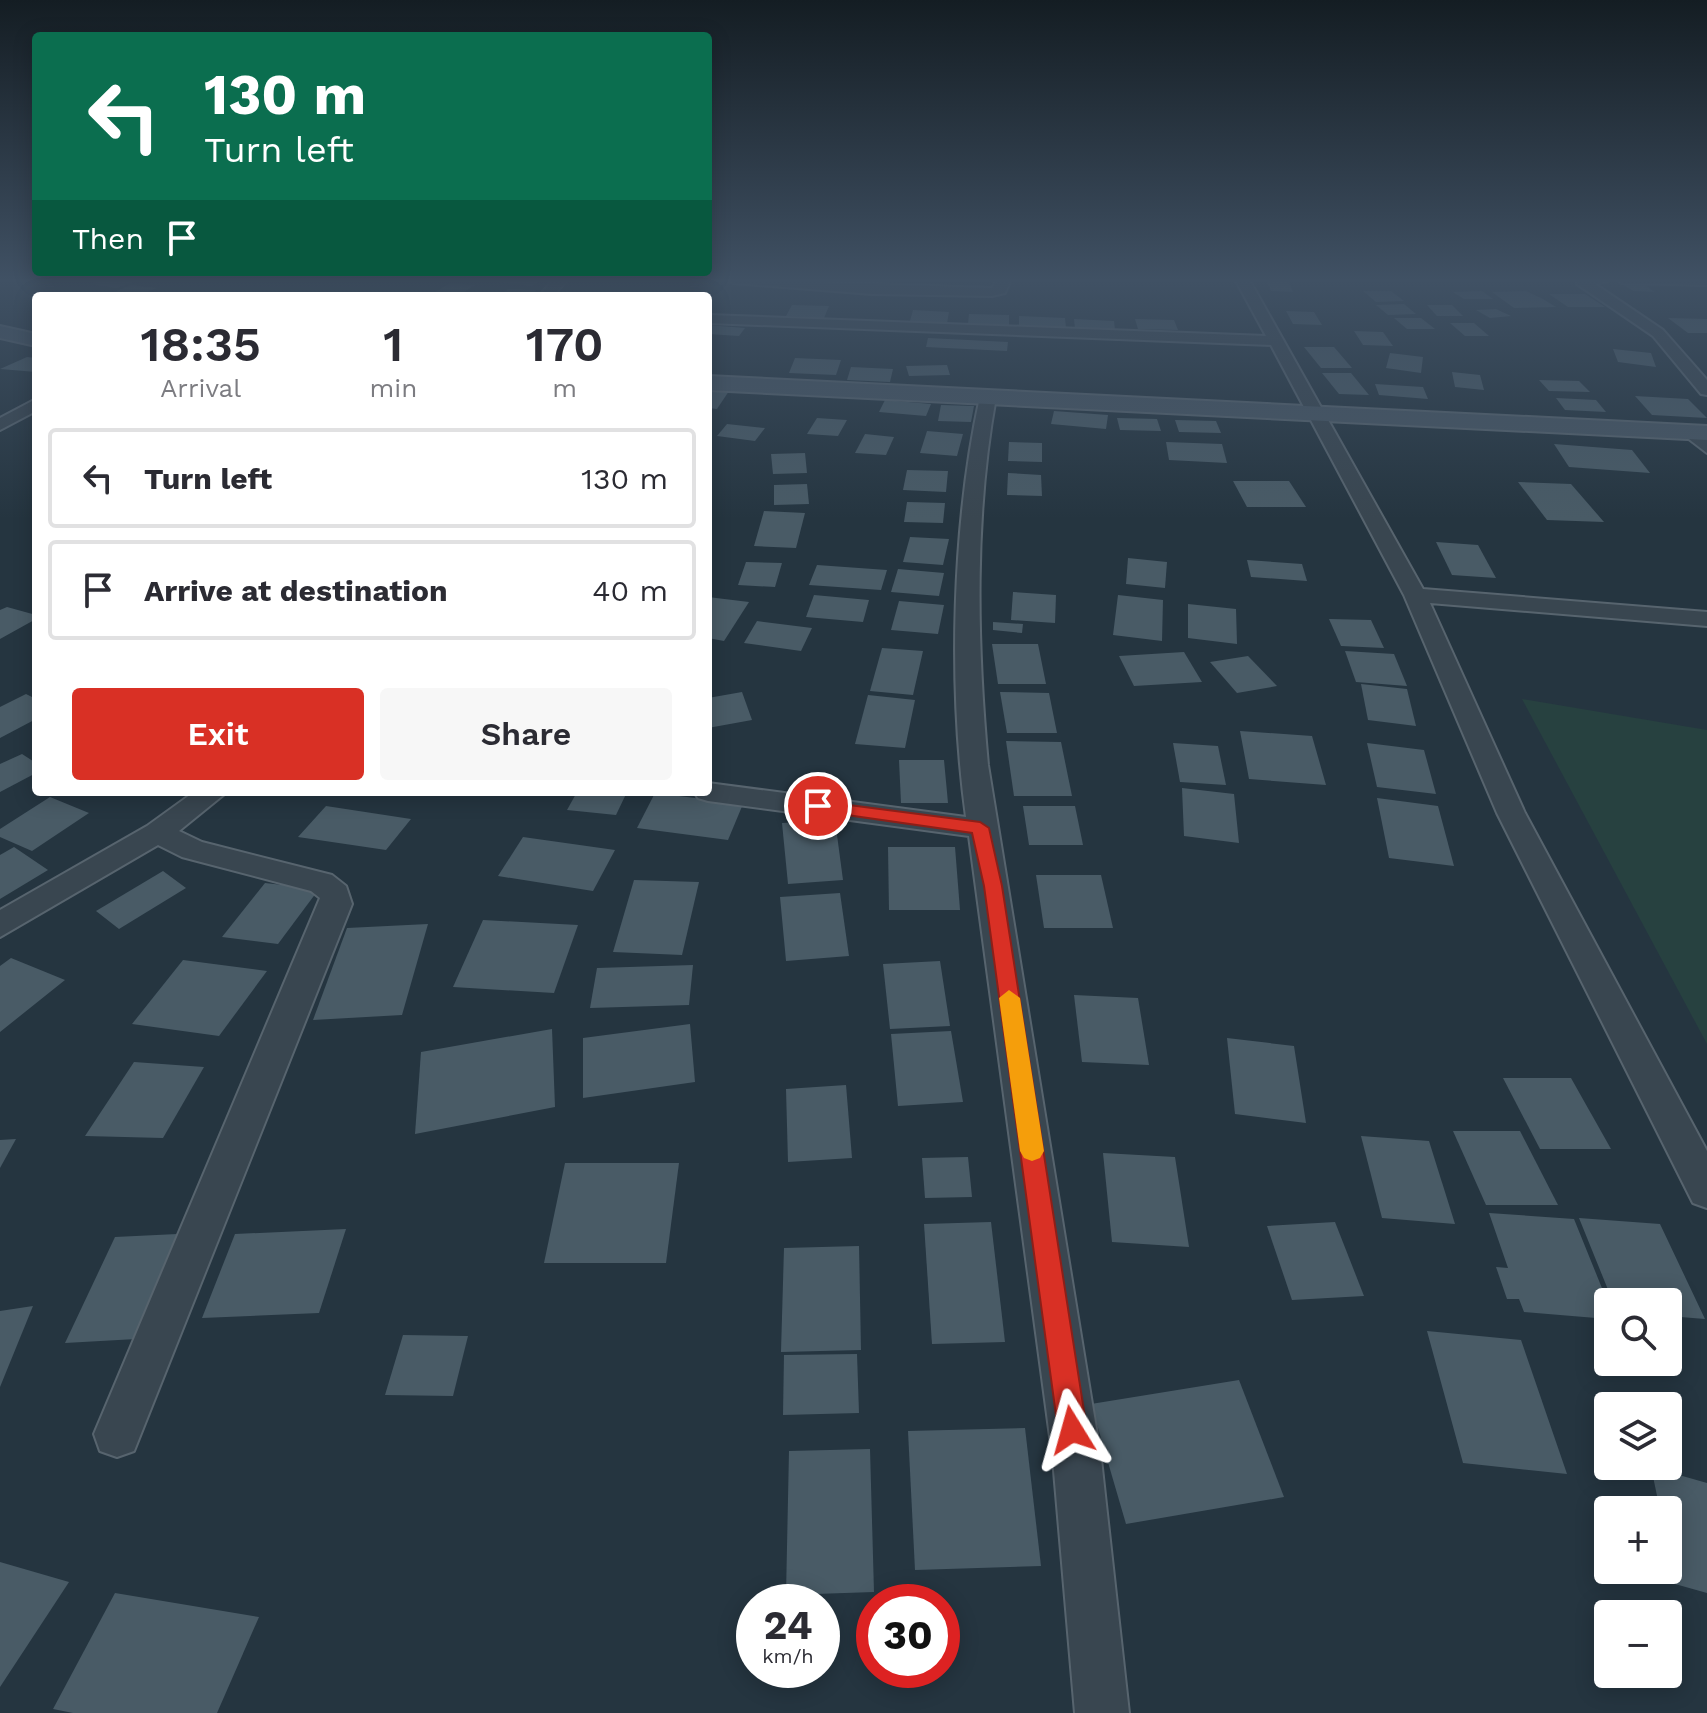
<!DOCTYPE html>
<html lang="en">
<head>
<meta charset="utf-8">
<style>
	body { margin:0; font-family:"Work Sans",sans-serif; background:#f7f7f7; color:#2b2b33; height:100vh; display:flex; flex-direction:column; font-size:30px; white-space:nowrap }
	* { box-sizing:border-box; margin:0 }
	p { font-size:26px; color:#7c7c81 }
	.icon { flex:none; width:44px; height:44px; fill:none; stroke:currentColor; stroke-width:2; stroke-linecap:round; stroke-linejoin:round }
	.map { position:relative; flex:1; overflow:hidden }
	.panel { position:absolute; left:32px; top:292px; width:680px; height:504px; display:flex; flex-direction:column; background:#fff; border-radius:8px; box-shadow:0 4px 20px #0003 }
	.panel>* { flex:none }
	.top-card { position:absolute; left:32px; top:32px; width:680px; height:244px; border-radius:8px; box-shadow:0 4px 20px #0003; background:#0b6e4f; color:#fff; overflow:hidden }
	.buttons { position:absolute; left:1594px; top:1288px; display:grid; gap:16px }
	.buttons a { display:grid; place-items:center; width:88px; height:88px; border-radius:8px; background:#fff; box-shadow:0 4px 20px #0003; font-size:40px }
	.speed { position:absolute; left:736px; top:1584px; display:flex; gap:16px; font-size:40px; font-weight:700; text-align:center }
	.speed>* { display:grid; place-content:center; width:104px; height:104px; border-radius:50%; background:#fff; box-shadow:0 4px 20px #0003; line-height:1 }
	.speed small { font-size:20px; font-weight:400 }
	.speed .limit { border:12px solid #d22; background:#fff; color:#111 }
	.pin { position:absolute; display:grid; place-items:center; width:68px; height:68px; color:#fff; margin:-34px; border:4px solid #fff; border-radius:50%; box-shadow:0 2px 8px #0007 }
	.me { position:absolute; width:88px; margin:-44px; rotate:352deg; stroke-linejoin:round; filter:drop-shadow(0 0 6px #0008) }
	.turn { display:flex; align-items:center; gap:28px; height:168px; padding:0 40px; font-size:36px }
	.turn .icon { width:104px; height:104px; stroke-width:2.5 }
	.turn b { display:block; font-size:56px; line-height:68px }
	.then { display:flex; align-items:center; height:76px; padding:0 40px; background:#0003; gap:16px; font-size:30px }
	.eta { display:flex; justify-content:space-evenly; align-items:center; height:136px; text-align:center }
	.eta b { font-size:48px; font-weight:600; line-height:56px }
	.cta { display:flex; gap:16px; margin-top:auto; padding:16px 40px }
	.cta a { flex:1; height:92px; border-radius:8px; background:#d93025; color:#fff; font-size:32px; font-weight:600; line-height:92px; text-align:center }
	.cta a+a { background:#f7f7f7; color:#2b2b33 }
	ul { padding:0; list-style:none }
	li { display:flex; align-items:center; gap:24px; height:100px; margin:0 16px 12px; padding:0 24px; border:4px solid #e1e1e2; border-radius:8px }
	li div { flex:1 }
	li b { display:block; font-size:30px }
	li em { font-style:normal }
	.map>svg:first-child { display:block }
</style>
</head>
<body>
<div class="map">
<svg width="1707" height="1713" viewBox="0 0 1707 1713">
	<rect width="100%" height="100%" fill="#253540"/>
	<path fill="#274140" d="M1522,699L1707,730V1044Z"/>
	<g fill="#495b66">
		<path d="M105,279H117L134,282L116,288L91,284Z"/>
		<path d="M505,279H543L532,286L499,282Z"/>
		<path d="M1267,281L1289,282L1293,292L1271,291Z"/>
		<path d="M1618,281H1639L1655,292L1633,291Z"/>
		<path d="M450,283L475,285L459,295L434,293Z"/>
		<path d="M131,285L157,288L138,295L112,293Z"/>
		<path d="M508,289L536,290L530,296H501Z"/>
		<path d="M1363,291H1391L1404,301L1376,302Z"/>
		<path d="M1482,291L1493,299H1464L1453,292Z"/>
		<path d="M1526,291L1543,299L1556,307L1514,308L1492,292Z"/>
		<path d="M1549,294H1585L1605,307H1568Z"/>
		<path d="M1404,304L1416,314L1388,315L1376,305Z"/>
		<path d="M792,305L829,306L824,318L786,316Z"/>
		<path d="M1427,305H1452L1463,316H1437Z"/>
		<path d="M1496,309L1511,316L1490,318L1476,310Z"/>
		<path d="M913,310L949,312L947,323L910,321Z"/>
		<path d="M1286,311L1314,312L1322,325L1293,324Z"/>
		<path d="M969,314L1009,315V325L968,324Z"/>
		<path d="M1019,316L1065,318L1066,328L1019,326Z"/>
		<path d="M1394,318H1421L1435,329H1407Z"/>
		<path d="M1668,318L1707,319V333H1688Z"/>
		<path d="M1074,319L1114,321L1115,330L1075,329Z"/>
		<path d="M1135,319L1174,320L1178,330L1138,329Z"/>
		<path d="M1450,323H1474L1489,336H1465Z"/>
		<path d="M708,325L745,328L739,336L708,334Z"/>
		<path d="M1354,331L1383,332L1393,346L1363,345Z"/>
		<path d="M928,338L1008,342L1007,351L926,347Z"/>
		<path d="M1304,347H1334L1352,368H1321Z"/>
		<path d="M1613,349L1651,353L1656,367L1618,362Z"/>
		<path d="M1390,353L1423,357L1421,373L1386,368Z"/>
		<path d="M27,357L36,358V372L0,369Z"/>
		<path d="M795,358L841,360L836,375L789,373Z"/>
		<path d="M947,365L950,375L909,376L906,366Z"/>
		<path d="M851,367L893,369L890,382L847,380Z"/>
		<path d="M1452,372L1480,375L1484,390L1455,387Z"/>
		<path d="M1322,373H1351L1369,395L1339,394Z"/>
		<path d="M1539,380L1579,381L1590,392L1549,391Z"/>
		<path d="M1375,384L1423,387L1428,399L1379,395Z"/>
		<path d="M708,390L729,391L717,409L708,408Z"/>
		<path d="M1635,396L1688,399L1707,418L1652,415Z"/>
		<path d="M1556,398L1596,400L1606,412L1565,410Z"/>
		<path d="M885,400L931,404L926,416L879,412Z"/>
		<path d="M941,405L974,406L971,422L938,421Z"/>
		<path d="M1054,411L1108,415L1106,429L1051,424Z"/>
		<path d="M817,418L847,420L838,436L807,434Z"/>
		<path d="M1117,418L1157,419L1161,431L1120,430Z"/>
		<path d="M1175,420L1216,421L1221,433L1179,432Z"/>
		<path d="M727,424L765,428L755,441L717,436Z"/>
		<path d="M927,431L963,434L957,456L920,453Z"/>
		<path d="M865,434L894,437L886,455L855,453Z"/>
		<path d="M1009,442L1042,443V462L1008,461Z"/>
		<path d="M1166,442L1222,444L1227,463L1169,460Z"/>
		<path d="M1554,444L1632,450L1650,473L1569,467Z"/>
		<path d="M805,453L807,473L773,474L771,454Z"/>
		<path d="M907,470L948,471L946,492L903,490Z"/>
		<path d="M1008,473L1041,475L1042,496L1007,495Z"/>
		<path d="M1233,481H1289L1306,507H1247Z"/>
		<path d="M1518,482L1571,484L1604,522L1547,520Z"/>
		<path d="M807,484L809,504L774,505V485Z"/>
		<path d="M907,502L945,503L943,523L904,522Z"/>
		<path d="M764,511L805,513L796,548L754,546Z"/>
		<path d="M910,537L949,539L943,565L903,562Z"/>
		<path d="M1436,542L1478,545L1496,578L1452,575Z"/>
		<path d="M1128,558L1167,562L1165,588L1126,584Z"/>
		<path d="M1247,560L1302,564L1307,581L1251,577Z"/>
		<path d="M746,562L782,563L775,587L738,585Z"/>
		<path d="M817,565L887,570L881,590L809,585Z"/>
		<path d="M898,569L944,573L939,596L891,592Z"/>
		<path d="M1013,592L1056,595L1055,623L1011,620Z"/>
		<path d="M814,595L869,600L863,622L806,617Z"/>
		<path d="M1118,595L1163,600L1162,641L1113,635Z"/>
		<path d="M708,597L749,602L724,641L708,638Z"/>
		<path d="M899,601L944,605L938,634L891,630Z"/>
		<path d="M1188,604L1236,609L1237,644L1188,638Z"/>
		<path d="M7,607L36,615V619L0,639V610Z"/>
		<path d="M1329,619L1371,620L1384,648L1341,646Z"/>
		<path d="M757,621L812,628L801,651L744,643Z"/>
		<path d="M993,622L1023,624L1022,633L993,630Z"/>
		<path d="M992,644H1038L1046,684H998Z"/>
		<path d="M882,648L923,651L913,695L870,691Z"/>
		<path d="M1345,651L1394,654L1407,686L1356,682Z"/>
		<path d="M1184,652L1202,682L1134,686L1119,656Z"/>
		<path d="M1248,656L1277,686L1237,693L1210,662Z"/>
		<path d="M1361,684L1407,689L1416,726L1368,720Z"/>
		<path d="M742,692L752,720L708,728V698Z"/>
		<path d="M1000,692L1049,693L1057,733H1007Z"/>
		<path d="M26,694L36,699V719L0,738V707Z"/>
		<path d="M868,695L915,700L905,748L855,744Z"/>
		<path d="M1240,731L1312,736L1326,785L1249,779Z"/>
		<path d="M1006,741L1061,742L1072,796H1014Z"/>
		<path d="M1173,743L1218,746L1226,785L1180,782Z"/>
		<path d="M1367,743L1424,750L1436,794L1377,787Z"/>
		<path d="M22,754L36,763V773L0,792V764Z"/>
		<path d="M899,760H944L948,803H901Z"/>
		<path d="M1182,788L1234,794L1239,843L1184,836Z"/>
		<path d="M577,792H627L616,815L567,810Z"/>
		<path d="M655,793L743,804L728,840L637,828Z"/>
		<path d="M50,797L89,813L32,851L0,837V829Z"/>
		<path d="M1377,798L1438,806L1454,866L1389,858Z"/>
		<path d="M326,806L411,819L386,850L298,837Z"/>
		<path d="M1023,806H1075L1083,845H1029Z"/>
		<path d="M835,820L843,880L788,884L782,823Z"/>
		<path d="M523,837L615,850L593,891L498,876Z"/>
		<path d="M14,847L48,870L0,899V855Z"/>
		<path d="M888,847H955L960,910H889Z"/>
		<path d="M163,871L186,888L119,929L96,911Z"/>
		<path d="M1036,875H1101L1113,928H1044Z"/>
		<path d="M634,880L699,882L682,955L613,952Z"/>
		<path d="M265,883L319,889L278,944L222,937Z"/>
		<path d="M840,893L849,956L786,961L780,897Z"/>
		<path d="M483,920L578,925L554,993L453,987Z"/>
		<path d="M428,924L402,1015L313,1020L347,928Z"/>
		<path d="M11,958L65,980L0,1032V966Z"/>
		<path d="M183,960L267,971L219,1036L132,1024Z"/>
		<path d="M940,961L950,1026L890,1029L883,964Z"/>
		<path d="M693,965L689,1005L590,1008L597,968Z"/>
		<path d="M1074,995L1138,998L1149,1065L1082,1062Z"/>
		<path d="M690,1024L695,1082L583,1098V1038Z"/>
		<path d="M552,1029L555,1107L415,1134L421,1052Z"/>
		<path d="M951,1031L963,1102L898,1106L891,1034Z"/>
		<path d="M1227,1038L1294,1046L1306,1123L1235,1114Z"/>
		<path d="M134,1062L204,1067L163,1138L85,1136Z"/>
		<path d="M1503,1078H1571L1611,1149H1540Z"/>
		<path d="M846,1085L852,1158L788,1162L786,1089Z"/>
		<path d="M1453,1131H1520L1558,1205H1486Z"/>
		<path d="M1361,1136L1429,1141L1455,1224L1382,1218Z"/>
		<path d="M16,1139L0,1168V1140Z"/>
		<path d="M1103,1153L1175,1157L1189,1247L1112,1242Z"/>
		<path d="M968,1157L972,1197L925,1198L922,1158Z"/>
		<path d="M565,1163H679L666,1263H544Z"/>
		<path d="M1489,1213L1574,1219L1608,1303V1319L1524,1312L1519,1299H1507L1496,1267L1508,1268Z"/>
		<path d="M1579,1218L1660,1224L1705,1319L1668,1316V1302H1613Z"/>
		<path d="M991,1222L1005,1342L932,1344L924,1224Z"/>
		<path d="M1335,1222L1364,1296L1292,1300L1267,1226Z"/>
		<path d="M346,1229L319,1313L202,1318L235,1234Z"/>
		<path d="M198,1233L154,1338L65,1343L115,1237Z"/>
		<path d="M859,1246L861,1350L781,1352L784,1248Z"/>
		<path d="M33,1306L0,1387V1311Z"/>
		<path d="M1427,1331L1521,1340L1567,1474L1463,1463Z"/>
		<path d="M403,1335L468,1336L453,1396L385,1395Z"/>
		<path d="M857,1354L859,1413L783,1415L784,1355Z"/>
		<path d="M1239,1380L1284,1497L1126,1524L1091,1404Z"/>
		<path d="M1025,1428L1041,1566L915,1570L908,1431Z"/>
		<path d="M870,1449L874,1592L786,1595L789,1451Z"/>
		<path d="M1651,1467L1707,1483V1593L1675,1584L1668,1551V1510H1660Z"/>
		<path d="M0,1562L69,1582L0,1687Z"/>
		<path d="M115,1593L259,1617L217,1713H73L53,1709Z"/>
	</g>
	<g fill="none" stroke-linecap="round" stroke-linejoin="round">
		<defs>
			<g id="street">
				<path d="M554,279H568L553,296H539Z"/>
				<path d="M726,279L992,288L997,279H1011L1005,293L992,296L872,294L733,283Z"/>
				<path d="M1235,279H1249L1423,589L1707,612V626L1430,603L1525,813L1707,1151V1208L1693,1203L1497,813L1404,595L1271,345L708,323V315L1266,336Z"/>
				<path d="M1577,279H1614L1595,284L1663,330L1707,380V395L1701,394L1653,336L1577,284Z"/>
				<path d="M1615,279H1707V285L1622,283Z"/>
				<path d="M988,392L996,397C974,517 977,644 988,765L1101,1459L1129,1713H1075L1053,1459L969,836L708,801L698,798L694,792H708V783L966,817C948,687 952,524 980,397Z"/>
				<path d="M36,399V411L0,430V418Z"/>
				<path d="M1690,428L1707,439V453L1681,433Z"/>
				<path d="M194,792H227L179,831L202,842L332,875L346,886L352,904L134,1451L117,1457L100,1451L94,1434L320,898L311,891L182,857L158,845L0,937V910L147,826Z"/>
			</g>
			<g id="secondary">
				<path d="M0,326L36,334V346L0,338Z"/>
				<path d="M708,376L1707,426V440L708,390Z"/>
			</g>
		</defs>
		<use href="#street" stroke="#57646e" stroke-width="4"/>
		<use href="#secondary" stroke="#57646e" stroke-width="4"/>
		<use href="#street" fill="#394650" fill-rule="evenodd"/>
		<use href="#secondary" fill="#475663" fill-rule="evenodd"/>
	</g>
	<linearGradient id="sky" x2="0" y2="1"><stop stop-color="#141d23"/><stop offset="0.54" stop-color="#405164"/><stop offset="1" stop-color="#405164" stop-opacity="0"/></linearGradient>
	<rect width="1707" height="519" fill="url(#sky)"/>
	<path fill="#d93025" stroke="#8d1f18" stroke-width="2" d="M818,801L980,822L989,828L1002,886L1087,1430L1082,1440L1072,1444L1062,1440L1058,1430L984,886L972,833L812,810L810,806Z"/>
	<path fill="#f59e0b" d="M1009,990L1020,998L1044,1151L1040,1158L1032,1161L1024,1158L1020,1151L999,998Z"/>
</svg>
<div class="buttons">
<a><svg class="icon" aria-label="search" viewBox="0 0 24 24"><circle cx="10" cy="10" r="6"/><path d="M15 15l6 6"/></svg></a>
<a><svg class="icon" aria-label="layers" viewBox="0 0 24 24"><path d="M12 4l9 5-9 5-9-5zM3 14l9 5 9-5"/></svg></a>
<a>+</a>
<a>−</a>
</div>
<div class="speed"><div>24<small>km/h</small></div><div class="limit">30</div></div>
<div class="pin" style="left:818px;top:806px;background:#d93025"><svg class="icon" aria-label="arrive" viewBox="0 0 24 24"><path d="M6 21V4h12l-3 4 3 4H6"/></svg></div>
<svg class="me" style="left:1072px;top:1430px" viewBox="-20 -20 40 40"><path d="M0-17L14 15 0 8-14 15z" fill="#d93025" stroke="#fff" stroke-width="4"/></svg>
<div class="top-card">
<div class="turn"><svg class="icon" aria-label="left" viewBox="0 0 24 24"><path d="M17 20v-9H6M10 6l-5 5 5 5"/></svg><div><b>130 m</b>Turn left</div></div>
<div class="then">Then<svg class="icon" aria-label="arrive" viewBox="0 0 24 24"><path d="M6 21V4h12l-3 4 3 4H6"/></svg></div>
</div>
<section class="panel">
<div class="eta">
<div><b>18:35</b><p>Arrival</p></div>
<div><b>1</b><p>min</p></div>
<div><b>170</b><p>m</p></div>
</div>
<ul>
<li><svg class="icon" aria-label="left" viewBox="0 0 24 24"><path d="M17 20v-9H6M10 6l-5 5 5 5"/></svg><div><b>Turn left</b></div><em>130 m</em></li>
<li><svg class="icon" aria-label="arrive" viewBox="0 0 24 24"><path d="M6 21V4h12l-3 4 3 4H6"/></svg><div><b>Arrive at destination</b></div><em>40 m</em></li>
</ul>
<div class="cta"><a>Exit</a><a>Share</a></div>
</section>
</div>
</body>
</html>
